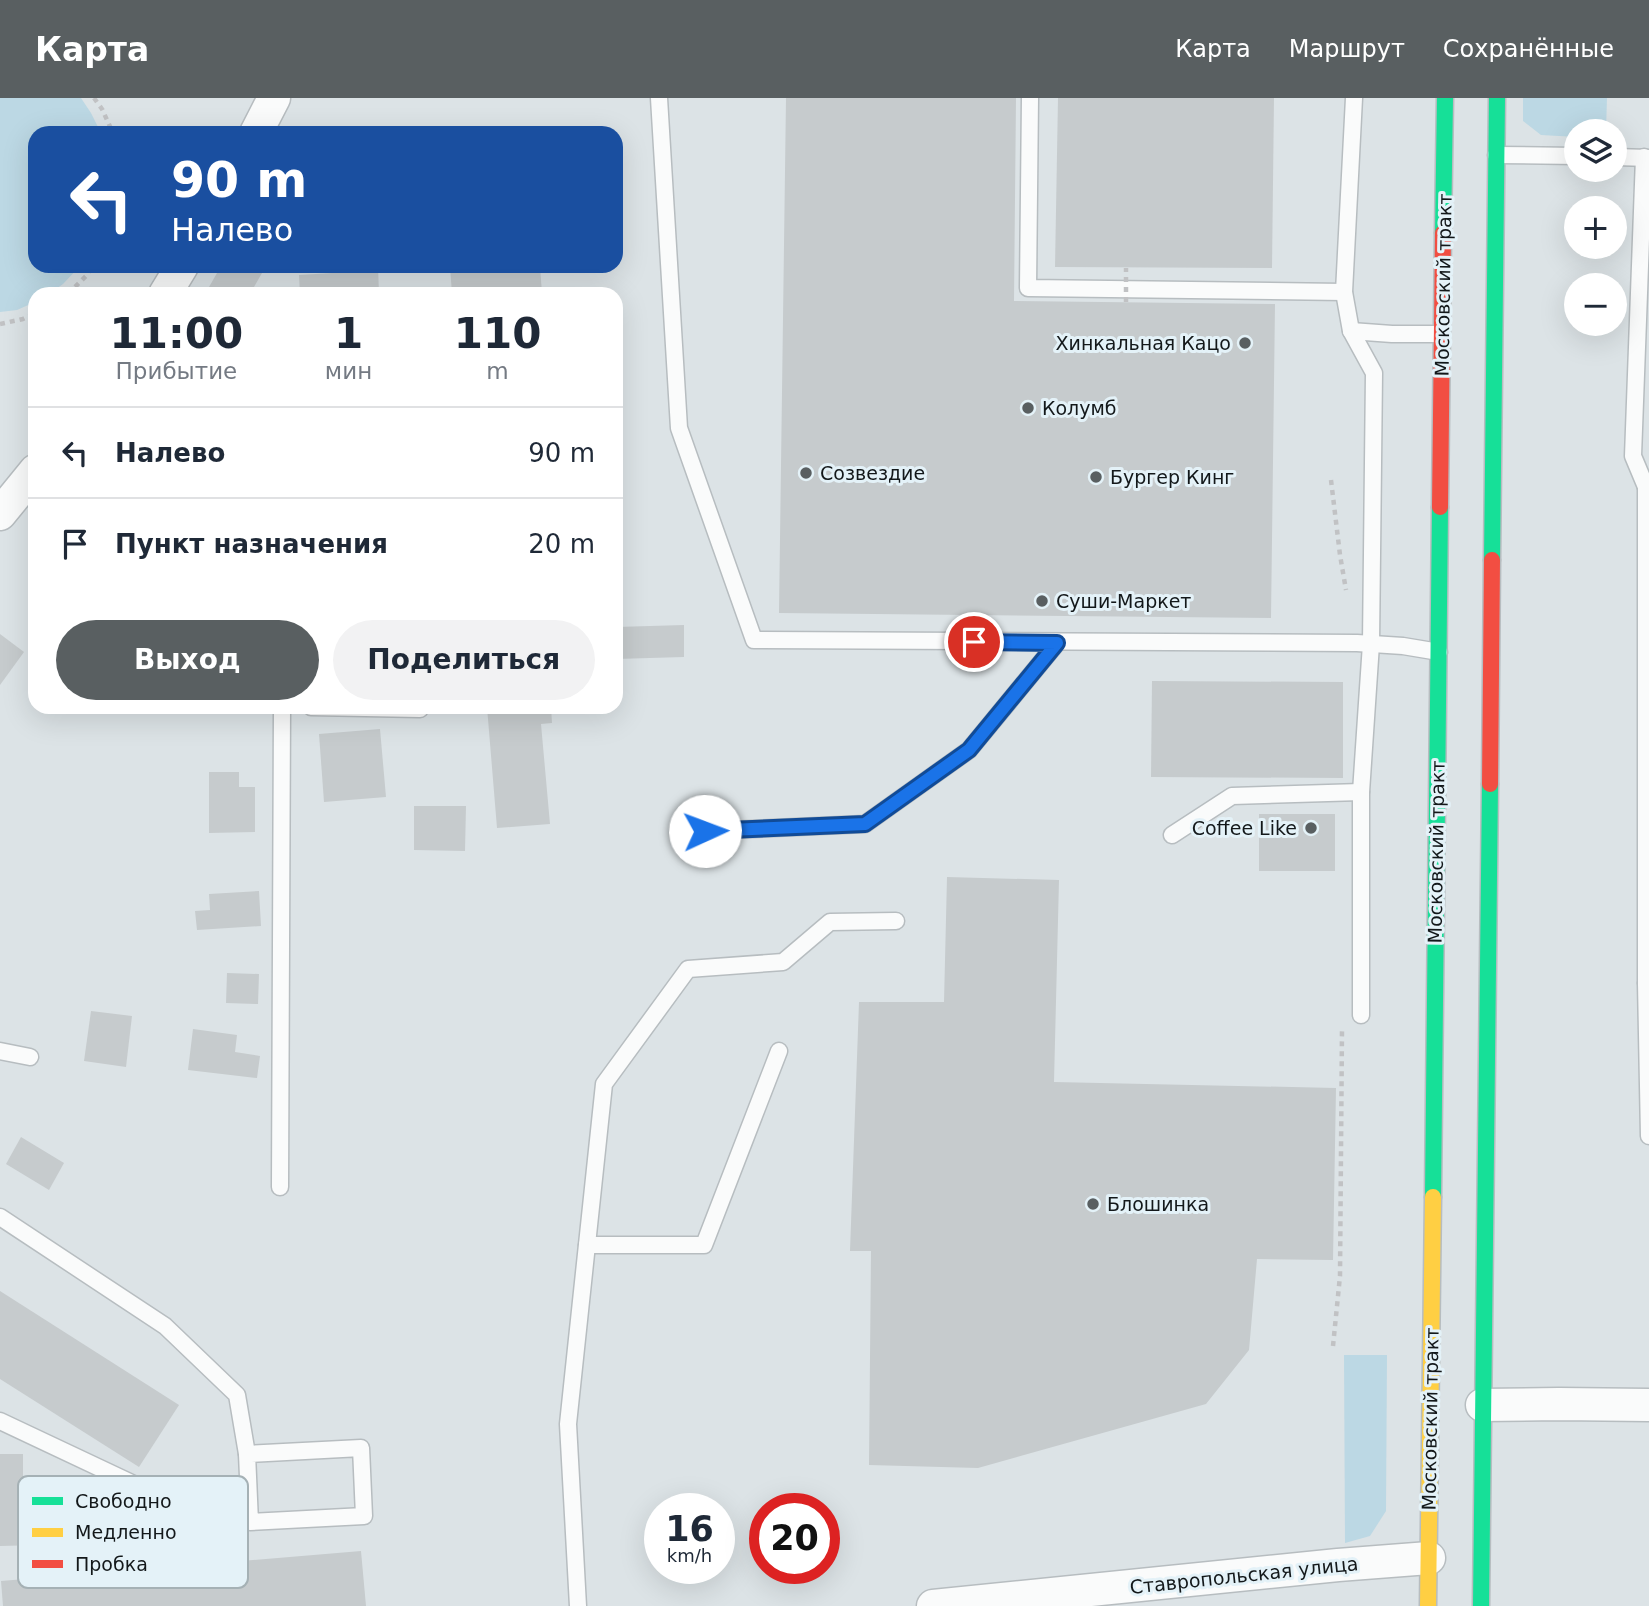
<!DOCTYPE html>
<html lang="ru">
<head>
<meta charset="utf-8">
<style>
	body { margin:0; font-family:"DejaVu Sans",sans-serif; background:#f2f2f3; color:#1f2937; height:100vh; display:flex; flex-direction:column; font-size:26px; white-space:nowrap }
	* { box-sizing:border-box; margin:0 }
	p { font-size:23px; color:#747a83 }
	.icon { flex:none; width:38px; height:38px; fill:none; stroke:currentColor; stroke-width:2; stroke-linecap:round; stroke-linejoin:round }
	.map { position:relative; flex:1; overflow:hidden }
	.panel { position:absolute; left:28px; top:189px; width:595px; height:427px; display:flex; flex-direction:column; background:#fff; border-radius:21px; box-shadow:0 7px 28px #0002 }
	.panel>* { flex:none }
	.banner { position:absolute; left:28px; top:28px; width:595px; height:147px; border-radius:21px; box-shadow:0 7px 28px #0002; background:#1a4fa0; color:#fff; overflow:hidden }
	.buttons { position:absolute; left:1564px; top:21px; display:grid; gap:14px }
	.buttons a { display:grid; place-items:center; width:63px; height:63px; border-radius:50%; background:#fff; box-shadow:0 7px 28px #0002; font-size:35px }
	.speed { position:absolute; left:644px; top:1395px; display:flex; gap:14px; font-size:35px; font-weight:700; text-align:center }
	.speed>* { display:grid; place-content:center; width:91px; height:91px; border-radius:50%; background:#fff; box-shadow:0 7px 28px #0002; line-height:1 }
	.speed small { font-size:18px; font-weight:400 }
	.speed .limit { border:10px solid #d22; background:#fff; color:#111 }
	.pin { position:absolute; display:grid; place-items:center; width:60px; height:60px; color:#fff; margin:-30px; border:4px solid #fff; border-radius:50%; box-shadow:0 2px 7px #0007 }
	.me { position:absolute; width:77px; margin:-38px; rotate:88deg; stroke-linejoin:round; filter:drop-shadow(0 0 5px #0008) }
	.turn { display:flex; align-items:center; gap:24px; height:147px; padding:0 28px; font-size:32px }
	.turn .icon { width:91px; height:91px; stroke-width:2.5 }
	.turn b { display:block; font-size:49px; line-height:60px }
	.eta { display:flex; justify-content:space-evenly; align-items:center; height:119px; text-align:center }
	.eta b { font-size:42px; font-weight:800; line-height:49px }
	.button { display:flex; gap:14px; margin-top:auto; padding:14px 28px }
	.button a { flex:1; height:80px; border-radius:42px; background:#595f61; color:#fff; font-size:28px; font-weight:800; line-height:80px; text-align:center }
	.button a+a { background:#f2f2f3; color:#1f2937 }
	ul { padding:0; list-style:none }
	li { display:flex; align-items:center; gap:21px; height:91px; padding:0 28px; border-top:2px solid #e0e1e3 }
	li div { flex:1 }
	li b { display:block; font-size:26px }
	li em { font-style:normal }
	header { display:flex; align-items:center; gap:42px; box-sizing:border-box; height:98px; padding:0 35px; background:#595f61; color:#fff }
	header strong { font-size:33px }
	nav { display:flex; gap:38px; margin-inline-start:auto; font-size:24px }
	.map>svg:first-child { display:block }
</style>
</head>
<body>
<header>
<strong>Карта</strong>
<nav><a>Карта</a><a>Маршрут</a><a>Сохранённые</a></nav>
</header>
<div class="map">
<svg width="1649" height="1508" viewBox="0 0 1649 1508">
	<rect width="100%" height="100%" fill="#dce3e6"/>
	<g fill="#bcd8e4">
		<path d="M0,0H81L91,15L101,35H35V168H80L63,186L49,196H35V204L17,212L0,214Z"/>
		<path d="M1523,0H1607L1606,33H1577V39L1541,37L1523,23Z"/>
		<path d="M1344,1257H1387L1386,1413L1370,1438L1345,1445Z"/>
	</g>
	<g fill="#c6cbcd">
		<path d="M786,0H1016L1014,203L1275,206L1271,520L779,515Z"/>
		<path d="M1058,0H1274L1272,170L1055,169Z"/>
		<path d="M221,168H266L250,196H205Z"/>
		<path d="M331,168H378L379,196H300L299,177L332,175Z"/>
		<path d="M450,168H540L542,196H452Z"/>
		<path d="M684,527V559L616,561V529Z"/>
		<path d="M0,536L24,554L0,587Z"/>
		<path d="M1152,583L1343,584V680L1151,679Z"/>
		<path d="M487,609H551L552,625L541,626L550,726L497,730Z"/>
		<path d="M380,631L386,699L324,704L319,636Z"/>
		<path d="M209,674H239V689H255V734L209,735Z"/>
		<path d="M414,708H466L465,753L414,752Z"/>
		<rect x="1259" y="716" width="76" height="57"/>
		<path d="M947,779L1059,782L1054,984L1336,990L1333,1162L1257,1161L1249,1252L1206,1306L978,1370L869,1367L871,1153H850L859,904H944Z"/>
		<path d="M259,793L261,828L197,832L195,813L210,812L209,796Z"/>
		<path d="M227,875L259,876L258,906L226,905Z"/>
		<path d="M91,913L132,918L126,969L84,963Z"/>
		<path d="M193,931L237,937L235,954L260,958L257,980L188,972Z"/>
		<path d="M21,1039L64,1065L49,1092L6,1066Z"/>
		<path d="M0,1193L179,1307L139,1369L0,1281Z"/>
		<path d="M0,1356H23V1396L118,1395L119,1445L0,1448Z"/>
		<path d="M361,1453L366,1508H3L1,1483Z"/>
	</g>
	<g fill="none" stroke-linecap="round" stroke-linejoin="round">
		<defs>
			<g id="lane">
				<path d="M659,0L679,330L754,542L1357,545L1403,548L1439,554"/>
				<path d="M1030,0L1028,190L1344,194"/>
				<path d="M1354,0L1344,194L1351,233L1374,275L1371,546L1361,694V917"/>
				<path d="M1496,57L1577,58"/>
				<path d="M1615,59L1649,60"/>
				<path d="M1644,59L1633,358L1646,389H1649"/>
				<path d="M1351,233L1392,236H1442"/>
				<path d="M311,609L420,611V609"/>
				<path d="M705,733L865,726L969,652L1057,545"/>
				<path d="M1172,737L1232,698L1361,694"/>
				<path d="M1646,885V389"/>
				<path d="M1649,885H1646L1649,1038"/>
				<path d="M0,953L30,959"/>
				<path d="M280,1089L282,609"/>
				<path d="M0,1119L165,1228L237,1297L247,1356"/>
				<path d="M587,1147H704L779,953"/>
				<path d="M0,1323L140,1389L248,1387"/>
				<path d="M361,1350L364,1418L250,1424L247,1356Z"/>
				<path d="M578,1508L568,1326L604,986L688,871L783,864L830,824L896,823"/>
			</g>
			<g id="street">
				<path d="M256,35L274,0"/>
				<path d="M165,196L182,168"/>
				<path d="M0,416L35,373"/>
				<path d="M1482,1307L1559,1306L1649,1307"/>
				<path d="M933,1508L1338,1467L1429,1460"/>
			</g>
			<g id="fast">
				<path d="M1443,135L1445,0"/>
				<path d="M1492,462L1497,0"/>
				<path d="M1433,1099L1440,409"/>
				<path d="M1481,1508L1490,686"/>
			</g>
			<path id="slow" d="M1428,1508L1433,1099"/>
			<g id="jam">
				<path d="M1440,409L1443,135"/>
				<path d="M1490,686L1492,462"/>
			</g>
		</defs>
		<use href="#lane" stroke="#b7bdc0" stroke-width="19"/>
		<use href="#street" stroke="#b7bdc0" stroke-width="35"/>
		<use href="#fast" stroke="#b7bdc0" stroke-width="19"/>
		<use href="#slow" stroke="#b7bdc0" stroke-width="19"/>
		<use href="#jam" stroke="#b7bdc0" stroke-width="19"/>
		<g stroke="#c1c2c4" stroke-width="4.5" stroke-dasharray="5 5" stroke-linecap="butt">
			<path d="M94,0L102,11L113,35"/>
			<path d="M68,196L86,178L93,168"/>
			<path d="M0,226L23,221L35,215"/>
			<path d="M1331,382L1340,457L1346,492"/>
			<path d="M1333,1248L1340,1178L1342,930"/>
		</g>
		<use href="#lane" stroke="#fafbfb" stroke-width="16"/>
		<use href="#street" stroke="#fafbfb" stroke-width="32"/>
		<use href="#fast" stroke="#16e098" stroke-width="16"/>
		<use href="#slow" stroke="#ffcf43" stroke-width="16"/>
		<use href="#jam" stroke="#f24e42" stroke-width="16"/>
		<path stroke="#c1c2c4" stroke-width="4.5" stroke-dasharray="5 5" stroke-linecap="butt" d="M1126,204V170"/>
	</g>
	<g fill="none" stroke-linecap="round" stroke-linejoin="round">
		<defs>
			<path id="route" d="M705,733L865,726L969,652L1057,545L974,544"/>
		</defs>
		<use href="#route" stroke="#114b97" stroke-width="18"/>
		<use href="#route" stroke="#1a73e8" stroke-width="12"/>
	</g>
	<g fill="#595f61" stroke="#e4f2f8" stroke-width="2.5">
		<circle cx="1245" cy="245" r="7"/>
		<circle cx="1028" cy="310" r="7"/>
		<circle cx="806" cy="375" r="7"/>
		<circle cx="1096" cy="379" r="7"/>
		<circle cx="1042" cy="503" r="7"/>
		<circle cx="1311" cy="730" r="7"/>
		<circle cx="1093" cy="1106" r="7"/>
	</g>
	<g text-anchor="middle" stroke-width="6" stroke-linejoin="round" paint-order="stroke">
		<g font-size="19" fill="#13181a" stroke="#e4f2f8">
			<text transform="translate(1443 187) rotate(-89)" y="7">Московский тракт</text>
			<text transform="translate(1436 754) rotate(-89)" y="7">Московский тракт</text>
			<text transform="translate(1430 1321) rotate(-89)" y="7">Московский тракт</text>
			<text transform="translate(1244 1477) rotate(-6)" y="7">Ставропольская улица</text>
		</g>
		<g font-size="19" fill="#13181a" stroke="#e4f2f8" text-anchor="start">
			<text x="1231" y="252" text-anchor="end">Хинкальная Кацо</text>
			<text x="1042" y="317">Колумб</text>
			<text x="820" y="382">Созвездие</text>
			<text x="1110" y="386">Бургер Кинг</text>
			<text x="1056" y="510">Суши-Маркет</text>
			<text x="1297" y="737" text-anchor="end">Coffee Like</text>
			<text x="1107" y="1113">Блошинка</text>
		</g>
	</g>
	<rect x="18" y="1378" width="230" height="112" rx="10" fill="#e4f2f8" stroke="#a5b1b5" stroke-width="2"/>
	<rect x="32" y="1399" width="31" height="8" fill="#16e098"/>
	<rect x="32" y="1430" width="31" height="9" fill="#ffcf43"/>
	<rect x="32" y="1462" width="31" height="8" fill="#f24e42"/>
	<g font-size="19" fill="#13181a">
		<text x="75" y="1410">Свободно</text>
		<text x="75" y="1441">Медленно</text>
		<text x="75" y="1473">Пробка</text>
	</g>
</svg>
<div class="buttons">
<a><svg class="icon" aria-label="layers" viewBox="0 0 24 24"><path d="M12 4l9 5-9 5-9-5zM3 14l9 5 9-5"/></svg></a>
<a>+</a>
<a>−</a>
</div>
<div class="speed"><div>16<small>km/h</small></div><div class="limit">20</div></div>
<div class="pin" style="left:974px;top:544px;background:#d93025"><svg class="icon" aria-label="arrive" viewBox="0 0 24 24"><path d="M6 21V4h12l-3 4 3 4H6"/></svg></div>
<svg class="me" style="left:705px;top:733px" viewBox="-20 -20 40 40"><circle r="19" fill="#fff"/><path d="M0-13L10 11 0 6-10 11z" fill="#1a73e8"/></svg>
<div class="banner">
<div class="turn"><svg class="icon" aria-label="left" viewBox="0 0 24 24"><path d="M17 20v-9H6M10 6l-5 5 5 5"/></svg><div><b>90 m</b>Налево</div></div>
</div>
<section class="panel">
<div class="eta">
<div><b>11:00</b><p>Прибытие</p></div>
<div><b>1</b><p>мин</p></div>
<div><b>110</b><p>m</p></div>
</div>
<ul>
<li><svg class="icon" aria-label="left" viewBox="0 0 24 24"><path d="M17 20v-9H6M10 6l-5 5 5 5"/></svg><div><b>Налево</b></div><em>90 m</em></li>
<li><svg class="icon" aria-label="arrive" viewBox="0 0 24 24"><path d="M6 21V4h12l-3 4 3 4H6"/></svg><div><b>Пункт назначения</b></div><em>20 m</em></li>
</ul>
<div class="button"><a>Выход</a><a>Поделиться</a></div>
</section>
</div>
</body>
</html>
